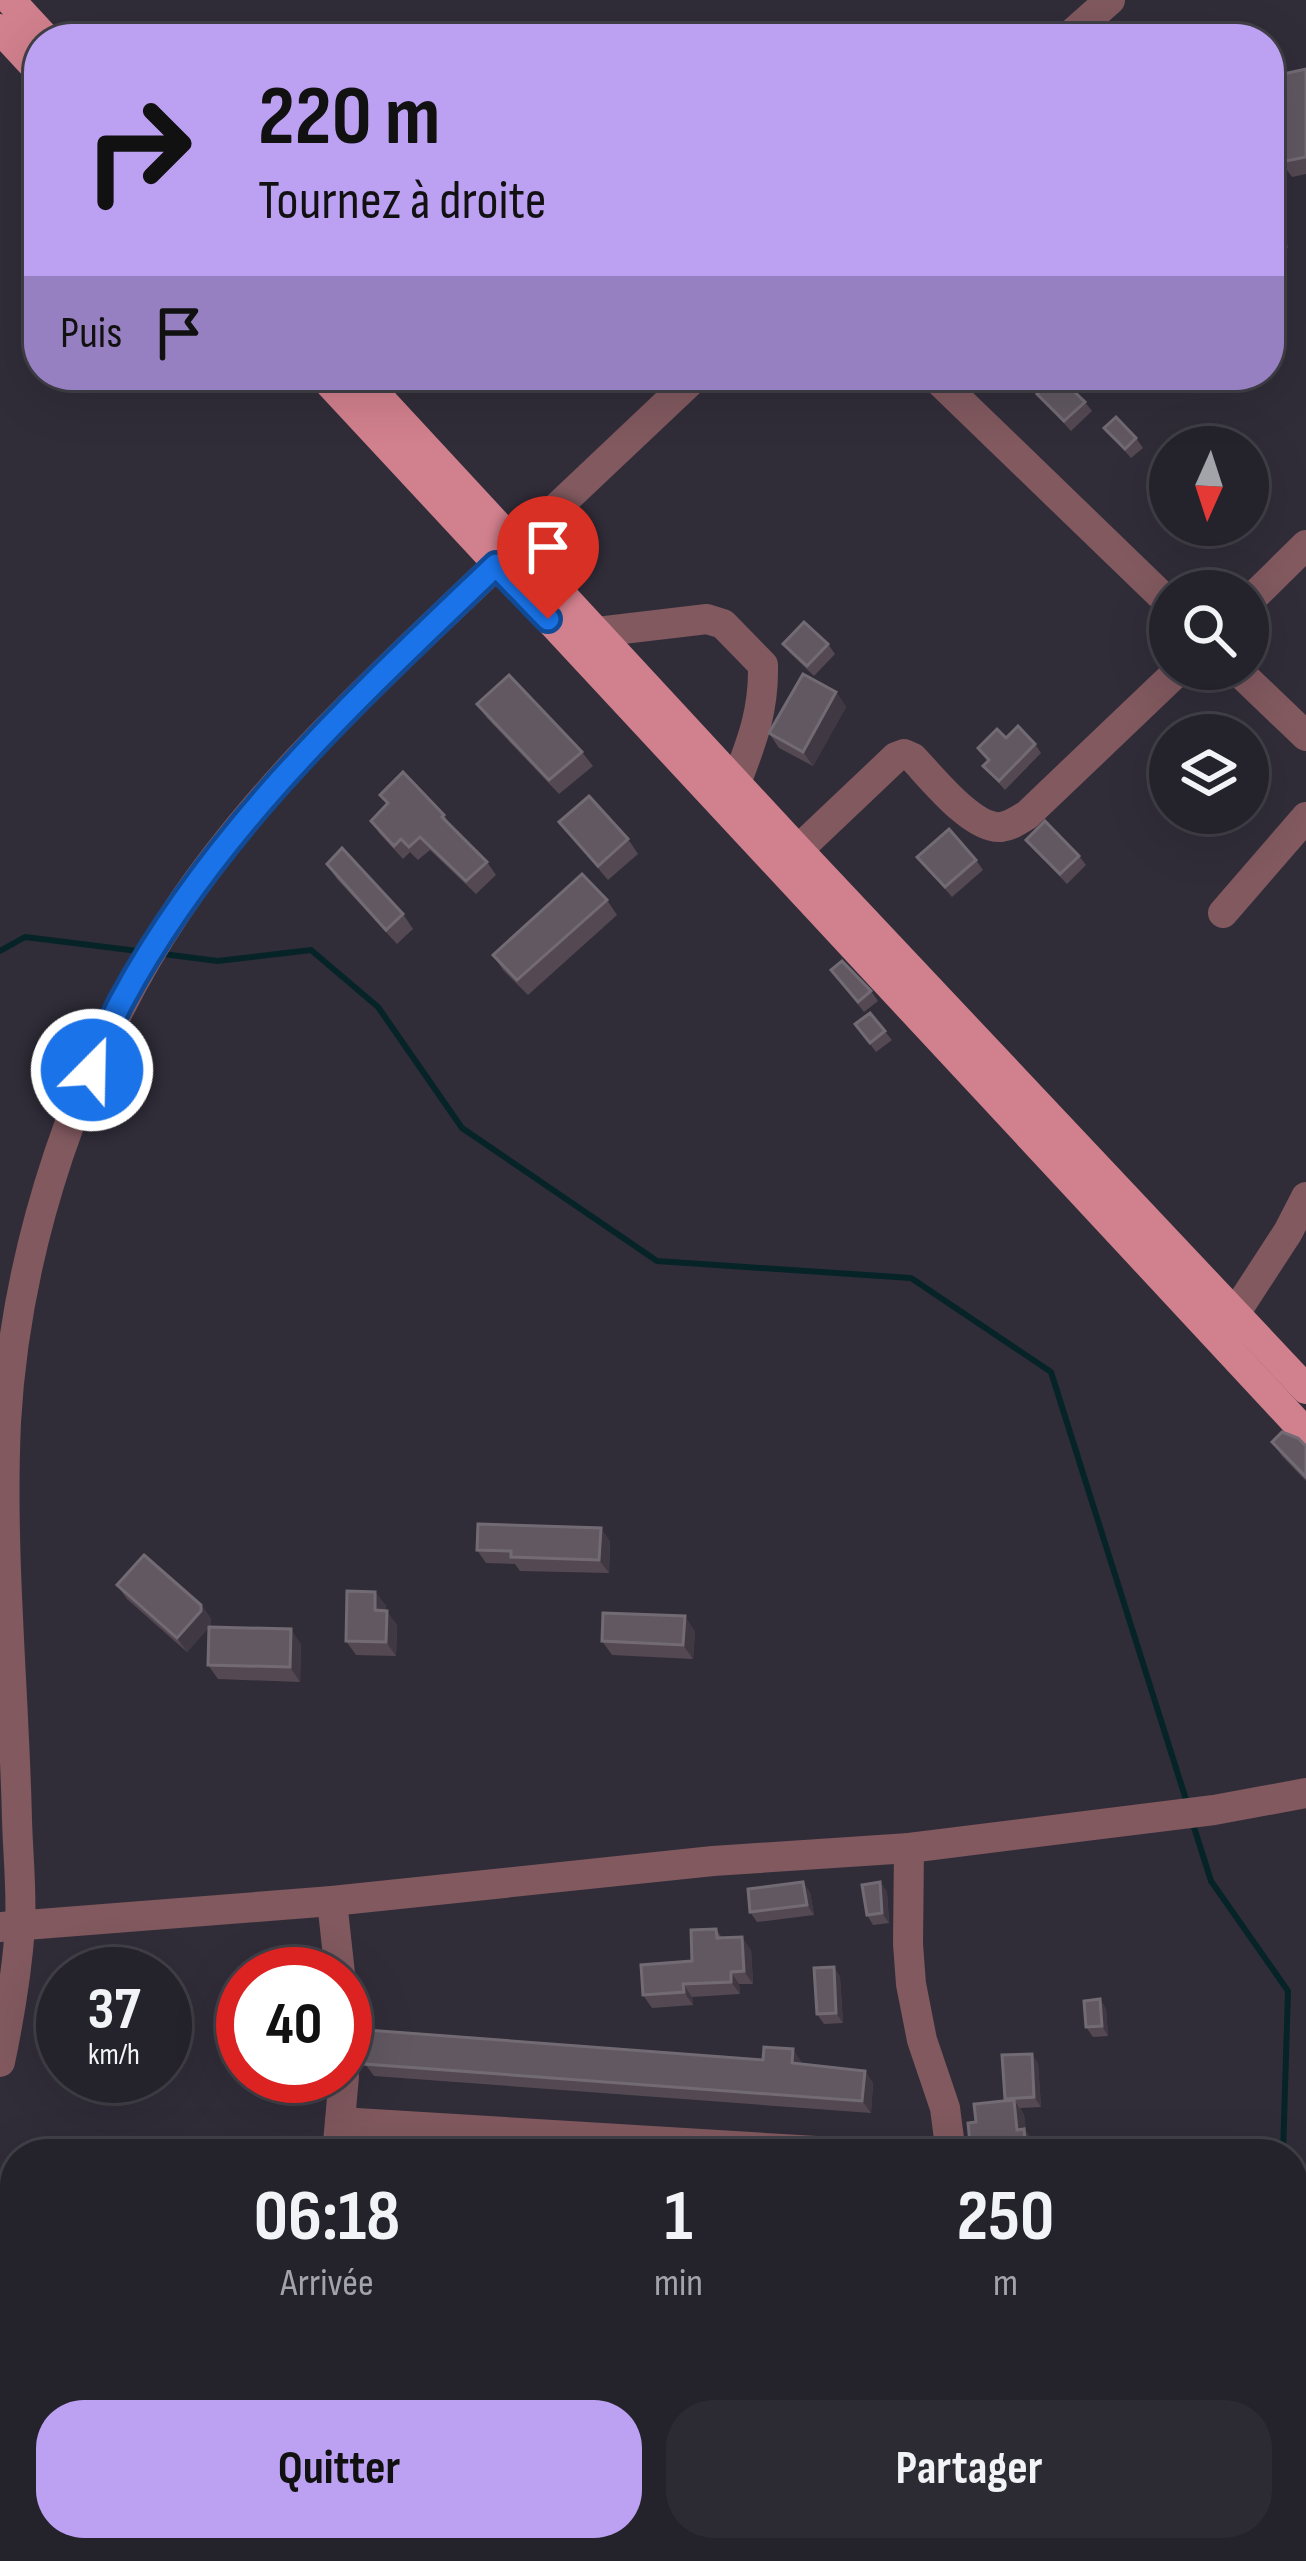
<!DOCTYPE html>
<html lang="fr">
<head>
<meta charset="utf-8">
<style>
	body { margin:0; font-family:"Sofia Sans Condensed",sans-serif; background:#2c2a33; color:#f1f3f6; height:100vh; display:flex; flex-direction:column; font-size:45px; white-space:nowrap }
	* { box-sizing:border-box; margin:0 }
	p { font-size:39px; color:#a3a4a9 }
	.icon { flex:none; width:66px; height:66px; fill:none; stroke:currentColor; stroke-width:2; stroke-linecap:round; stroke-linejoin:round }
	.map { position:relative; flex:1; overflow:hidden }
	.panel { position:absolute; left:0px; top:2139px; width:1308px; height:423px; display:flex; flex-direction:column; background:#24222b; border-radius:48px 48px 0 0; box-shadow:0 12px 48px #0002,0 0 0 3px #413f47 }
	.panel>* { flex:none }
	.guide { position:absolute; left:24px; top:24px; width:1260px; height:366px; border-radius:48px; box-shadow:0 12px 48px #0002,0 0 0 3px #413f47; background:#bca0f2; color:#111; overflow:hidden }
	.needle { width:78px; rotate:183deg }
	.controls { position:absolute; left:1149px; top:426px; display:grid; gap:24px }
	.controls a { display:grid; place-items:center; width:120px; height:120px; border-radius:50%; background:#24222b; box-shadow:0 12px 48px #0002,0 0 0 3px #413f47; font-size:60px }
	.speed { position:absolute; left:36px; top:1947px; display:flex; gap:24px; font-size:60px; font-weight:700; text-align:center }
	.speed>* { display:grid; place-content:center; width:156px; height:156px; border-radius:50%; background:#24222b; box-shadow:0 12px 48px #0002,0 0 0 3px #413f47; line-height:1 }
	.speed small { font-size:30px; font-weight:400 }
	.speed .limit { border:18px solid #d22; background:#fff; color:#111 }
	.pin { position:absolute; display:grid; place-items:center; width:102px; height:102px; color:#fff; margin:-123px -51px; border-radius:50% 50% 50% 0; rotate:-45deg; box-shadow:0 0 12px #0007 }
	.pin .icon { rotate:45deg }
	.me { position:absolute; width:132px; margin:-66px; rotate:23deg; stroke-linejoin:round; filter:drop-shadow(0 0 9px #0008) }
	.turn { display:flex; align-items:center; gap:42px; height:252px; padding:0 36px; font-size:54px }
	.turn .icon { width:156px; height:156px; stroke-width:2.5 }
	.turn b { display:block; font-size:84px; line-height:102px }
	.then { display:flex; align-items:center; height:114px; padding:0 36px; background:#0003; gap:24px; font-size:45px }
	.eta { display:flex; justify-content:space-evenly; align-items:center; height:204px; text-align:center }
	.eta b { font-size:72px; font-weight:700; line-height:84px }
	.cta { display:flex; gap:24px; margin-top:auto; padding:24px 36px }
	.cta a { flex:1; height:138px; border-radius:48px; background:#bca0f2; color:#111; font-size:48px; font-weight:700; line-height:138px; text-align:center }
	.cta a+a { background:#2c2a33; color:#f1f3f6 }
	.map>svg:first-child { display:block }
</style>
</head>
<body>
<div class="map">
<svg width="1306" height="2561" viewBox="0 0 1306 2561">
	<rect width="100%" height="100%" fill="#302d39"/>
	<g fill="none" stroke-linecap="round" stroke-linejoin="round">
		<g stroke="#062428" stroke-width="6">
			<path d="M0,951L25,937L138,951"/>
			<path d="M163,954L218,961L311,950L378,1007L462,1128L657,1261L911,1278L1051,1372L1188,1806"/>
			<path d="M1193,1824L1211,1881L1288,1991L1283,2154"/>
			<path d="M1293,2298L1306,2303"/>
			<path d="M899,2561L947,2547"/>
		</g>
		<g stroke="#81595f" stroke-width="30">
			<path d="M1066,39L1110,0"/>
			<path d="M933,375L1170,604"/>
			<path d="M1248,602L1306,545"/>
			<path d="M597,632L707,619L723,624L763,665C764,711 752,741 736,783"/>
			<path d="M1236,669L1306,736"/>
			<path d="M798,850L896,757L904,754L913,758C932,778 973,830 1001,827C1010,826 1019,820 1027,815L1180,669"/>
			<path d="M1223,913L1306,817"/>
			<path d="M1234,1315L1288,1232L1306,1197"/>
			<path d="M909,1848L908,1944L911,1984L922,2040L945,2108L951,2154"/>
			<path d="M332,1901L340,1974"/>
			<path d="M0,1927L332,1901L713,1861L909,1848L1214,1810L1306,1793"/>
			<path d="M345,2014V2055"/>
			<path d="M0,2062C9,2019 17,1971 20,1927C22,1892 18,1855 17,1820C14,1688 0,1555 6,1422C16,1246 79,1057 177,911C247,806 338,716 429,629C518,544 608,459 697,375"/>
			<path d="M340,2122L866,2154"/>
			<path d="M337,2154L344,2076"/>
			<path d="M0,2393L15,2401"/>
			<path d="M977,2547L979,2561"/>
		</g>
		<g stroke="#d1808d" stroke-width="30">
			<path d="M10,0L46,39"/>
			<path d="M0,29L39,71"/>
			<path d="M322,375L1306,1433"/>
			<path d="M358,375L798,850L1306,1389"/>
		</g>
	</g>
	<g fill="#544952">
		<path d="M1306,69V174L1292,177L1281,162Z"/>
		<path d="M1269,182L1275,191L1288,248L1272,252L1275,265L1269,267Z"/>
		<path d="M1037,394L1085,402L1092,411L1071,431Z"/>
		<path d="M1104,428L1136,438L1143,448L1131,458Z"/>
		<path d="M783,644H828L835,654L814,676L790,653Z"/>
		<path d="M836,692L846,707L813,766L779,748L769,733Z"/>
		<path d="M477,704L582,752L593,766L559,794L487,718Z"/>
		<path d="M1006,738L1035,744L1041,753L1005,790L983,766L988,761L978,748Z"/>
		<path d="M380,795L444,815L453,829L487,862L496,875L476,894L430,850L418,860L410,852L403,859L380,834L371,821L387,805Z"/>
		<path d="M559,822L628,839L638,854L608,880Z"/>
		<path d="M1026,840L1079,856L1086,865L1067,884L1033,849Z"/>
		<path d="M917,857L976,860L983,870L952,897Z"/>
		<path d="M327,864L403,914L413,929L397,944L337,879Z"/>
		<path d="M607,900L617,915L528,995L503,970L493,955Z"/>
		<path d="M831,970L871,991L878,1001L864,1012Z"/>
		<path d="M870,1013L892,1040L876,1052L855,1024Z"/>
		<path d="M1272,1442L1306,1446V1481L1282,1456Z"/>
		<path d="M610,1541L609,1573L520,1571L515,1564L486,1563L477,1550Z"/>
		<path d="M117,1585L201,1605L211,1619V1625L187,1652L127,1599Z"/>
		<path d="M375,1592L386,1606L385,1610L397,1625L396,1656L356,1655L346,1641Z"/>
		<path d="M695,1631L693,1659L612,1655L602,1641Z"/>
		<path d="M301,1644L300,1682L218,1679L208,1665Z"/>
		<path d="M880,1882L887,1892L889,1923L873,1925L867,1915Z"/>
		<path d="M810,1892L814,1915L757,1922L750,1912Z"/>
		<path d="M716,1929L722,1938L751,1950L753,1984H739L740,1994L692,1997L693,2005L652,2008L643,1995L692,1961Z"/>
		<path d="M834,1967L840,1977L843,2023L824,2024L817,2014Z"/>
		<path d="M1100,1999L1106,2009L1108,2036L1093,2037L1086,2027Z"/>
		<path d="M793,2049L801,2064L865,2071L873,2083L871,2113L374,2076L365,2064L763,2060Z"/>
		<path d="M1038,2063L1041,2107L1020,2108L1024,2115L1026,2131L1034,2143L1035,2154H971L976,2122L1006,2101L1005,2099Z"/>
	</g>
	<g fill="#403842">
		<path d="M1220,24L1230,39H1222Z"/>
		<path d="M1269,182L1275,191L1288,248L1278,234L1269,193Z"/>
		<path d="M836,692L846,707L813,766L803,752Z"/>
		<path d="M601,1528L610,1541L609,1573L599,1560Z"/>
		<path d="M375,1592L386,1606L385,1624L375,1610Z"/>
		<path d="M201,1605L211,1619V1625L187,1652L177,1638Z"/>
		<path d="M387,1611L397,1625L396,1656L386,1642Z"/>
		<path d="M685,1616L695,1631L693,1659L683,1645Z"/>
		<path d="M291,1629L301,1644L300,1682L290,1667Z"/>
		<path d="M803,1882L810,1892L814,1915L807,1905Z"/>
		<path d="M880,1882L887,1892L889,1923L882,1913Z"/>
		<path d="M742,1937L751,1950L753,1984L744,1971Z"/>
		<path d="M834,1967L840,1977L843,2023L836,2013Z"/>
		<path d="M731,1972L739,1984L740,1994L731,1982Z"/>
		<path d="M683,1984L692,1997L693,2005L684,1992Z"/>
		<path d="M1100,1999L1106,2009L1108,2036L1102,2026Z"/>
		<path d="M793,2049L801,2061L800,2075L792,2063Z"/>
		<path d="M1032,2054L1038,2063L1041,2107L1034,2097Z"/>
		<path d="M865,2071L873,2083L871,2113L862,2101Z"/>
		<path d="M1014,2100L1024,2115L1026,2131L1034,2143L1035,2154H1029L1017,2130Z"/>
		<path d="M653,2547H658L661,2561H656Z"/>
	</g>
	<g fill="#615861" stroke="#736b74" stroke-width="3">
		<path d="M1220,24L1222,39H1191L1189,28Z"/>
		<path d="M1306,69V157L1281,162L1269,101L1284,98L1279,75Z"/>
		<path d="M1269,193L1278,234L1269,236Z"/>
		<path d="M1057,375L1085,402L1064,421L1037,394Z"/>
		<path d="M1116,417L1136,438L1125,449L1104,428Z"/>
		<path d="M804,622L828,644L807,666L783,644Z"/>
		<path d="M803,674L836,692L803,752L769,733Z"/>
		<path d="M509,675L582,752L549,780L477,704Z"/>
		<path d="M1018,726L1035,744L999,781L983,766L989,760L978,748L997,729L1006,738Z"/>
		<path d="M403,772L444,815L442,817L487,862L466,881L420,837L409,847L401,839L394,846L371,821L388,803L380,795Z"/>
		<path d="M589,796L628,839L598,866L559,822Z"/>
		<path d="M1045,821L1079,856L1060,874L1026,840Z"/>
		<path d="M949,829L976,860L945,887L917,857Z"/>
		<path d="M342,848L403,914L386,930L327,864Z"/>
		<path d="M582,874L607,900L517,980L493,955Z"/>
		<path d="M842,961L871,991L858,1002L831,970Z"/>
		<path d="M870,1013L885,1031L870,1043L855,1024Z"/>
		<path d="M1282,1432L1298,1438L1306,1446V1477L1272,1442Z"/>
		<path d="M478,1524L601,1528L599,1560L511,1557V1551L477,1550Z"/>
		<path d="M144,1555L201,1605V1611L177,1638L117,1585Z"/>
		<path d="M347,1591L375,1592V1610L387,1611L386,1642L346,1641Z"/>
		<path d="M603,1613L685,1616L683,1645L602,1641Z"/>
		<path d="M209,1627L291,1629L290,1667L208,1665Z"/>
		<path d="M803,1882L807,1905L750,1912L748,1889Z"/>
		<path d="M880,1882L882,1913L867,1915L862,1885Z"/>
		<path d="M716,1929L717,1938L742,1937L744,1971L731,1972V1982L683,1984L684,1992L643,1995L641,1965L692,1961L691,1930Z"/>
		<path d="M834,1967L836,2013L817,2014L814,1968Z"/>
		<path d="M1100,1999L1102,2026L1086,2027L1084,2001Z"/>
		<path d="M367,2030L763,2060L764,2047L793,2049L792,2063L865,2071L862,2101L365,2064Z"/>
		<path d="M1032,2054L1034,2097L1005,2099L1002,2055Z"/>
		<path d="M1014,2100L1017,2130L1024,2129L1026,2150L971,2154L968,2123L976,2122L974,2104Z"/>
		<path d="M49,2143L92,2147V2154H48Z"/>
		<path d="M171,2143L192,2145L191,2154H169Z"/>
		<path d="M510,2151L531,2152L530,2154H510Z"/>
		<path d="M579,2547H586L589,2561H556L554,2552Z"/>
		<path d="M630,2547H653L656,2561H633Z"/>
		<path d="M732,2548L737,2561H714L712,2555Z"/>
		<path d="M780,2551L783,2561H741L740,2558Z"/>
	</g>
	<g fill="none" stroke-linecap="round" stroke-linejoin="round">
		<defs>
			<path id="route" d="M92,1070C102,1048 109,1024 121,1002C213,830 357,698 496,565L548,619"/>
		</defs>
		<use href="#route" stroke="#114b97" stroke-width="30"/>
		<use href="#route" stroke="#1a73e8" stroke-width="21"/>
	</g>
</svg>
<div class="controls">
<a><svg class="needle" viewBox="-14 -14 28 28"><path d="M0-13l5 13h-10z" fill="#e53935"/><path d="M0 13l5-13h-10z" fill="#a3a4a9"/></svg></a>
<a><svg class="icon" aria-label="search" viewBox="0 0 24 24"><circle cx="10" cy="10" r="6"/><path d="M15 15l6 6"/></svg></a>
<a><svg class="icon" aria-label="layers" viewBox="0 0 24 24"><path d="M12 4l9 5-9 5-9-5zM3 14l9 5 9-5"/></svg></a>
</div>
<div class="speed"><div>37<small>km/h</small></div><div class="limit">40</div></div>
<div class="pin" style="left:548px;top:619px;background:#d93025"><svg class="icon" aria-label="arrive" viewBox="0 0 24 24"><path d="M6 21V4h12l-3 4 3 4H6"/></svg></div>
<svg class="me" style="left:92px;top:1070px" viewBox="-20 -20 40 40"><circle r="17" fill="#1a73e8" stroke="#fff" stroke-width="3"/><path d="M0-11L8 9 0 5-8 9z" fill="#fff"/></svg>
<div class="guide">
<div class="turn"><svg class="icon" aria-label="right" viewBox="0 0 24 24"><path d="M7 20v-9h11M14 6l5 5-5 5"/></svg><div><b>220 m</b>Tournez à droite</div></div>
<div class="then">Puis<svg class="icon" aria-label="arrive" viewBox="0 0 24 24"><path d="M6 21V4h12l-3 4 3 4H6"/></svg></div>
</div>
<section class="panel">
<div class="eta">
<div><b>06:18</b><p>Arrivée</p></div>
<div><b>1</b><p>min</p></div>
<div><b>250</b><p>m</p></div>
</div>
<div class="cta"><a>Quitter</a><a>Partager</a></div>
</section>
</div>
</body>
</html>
